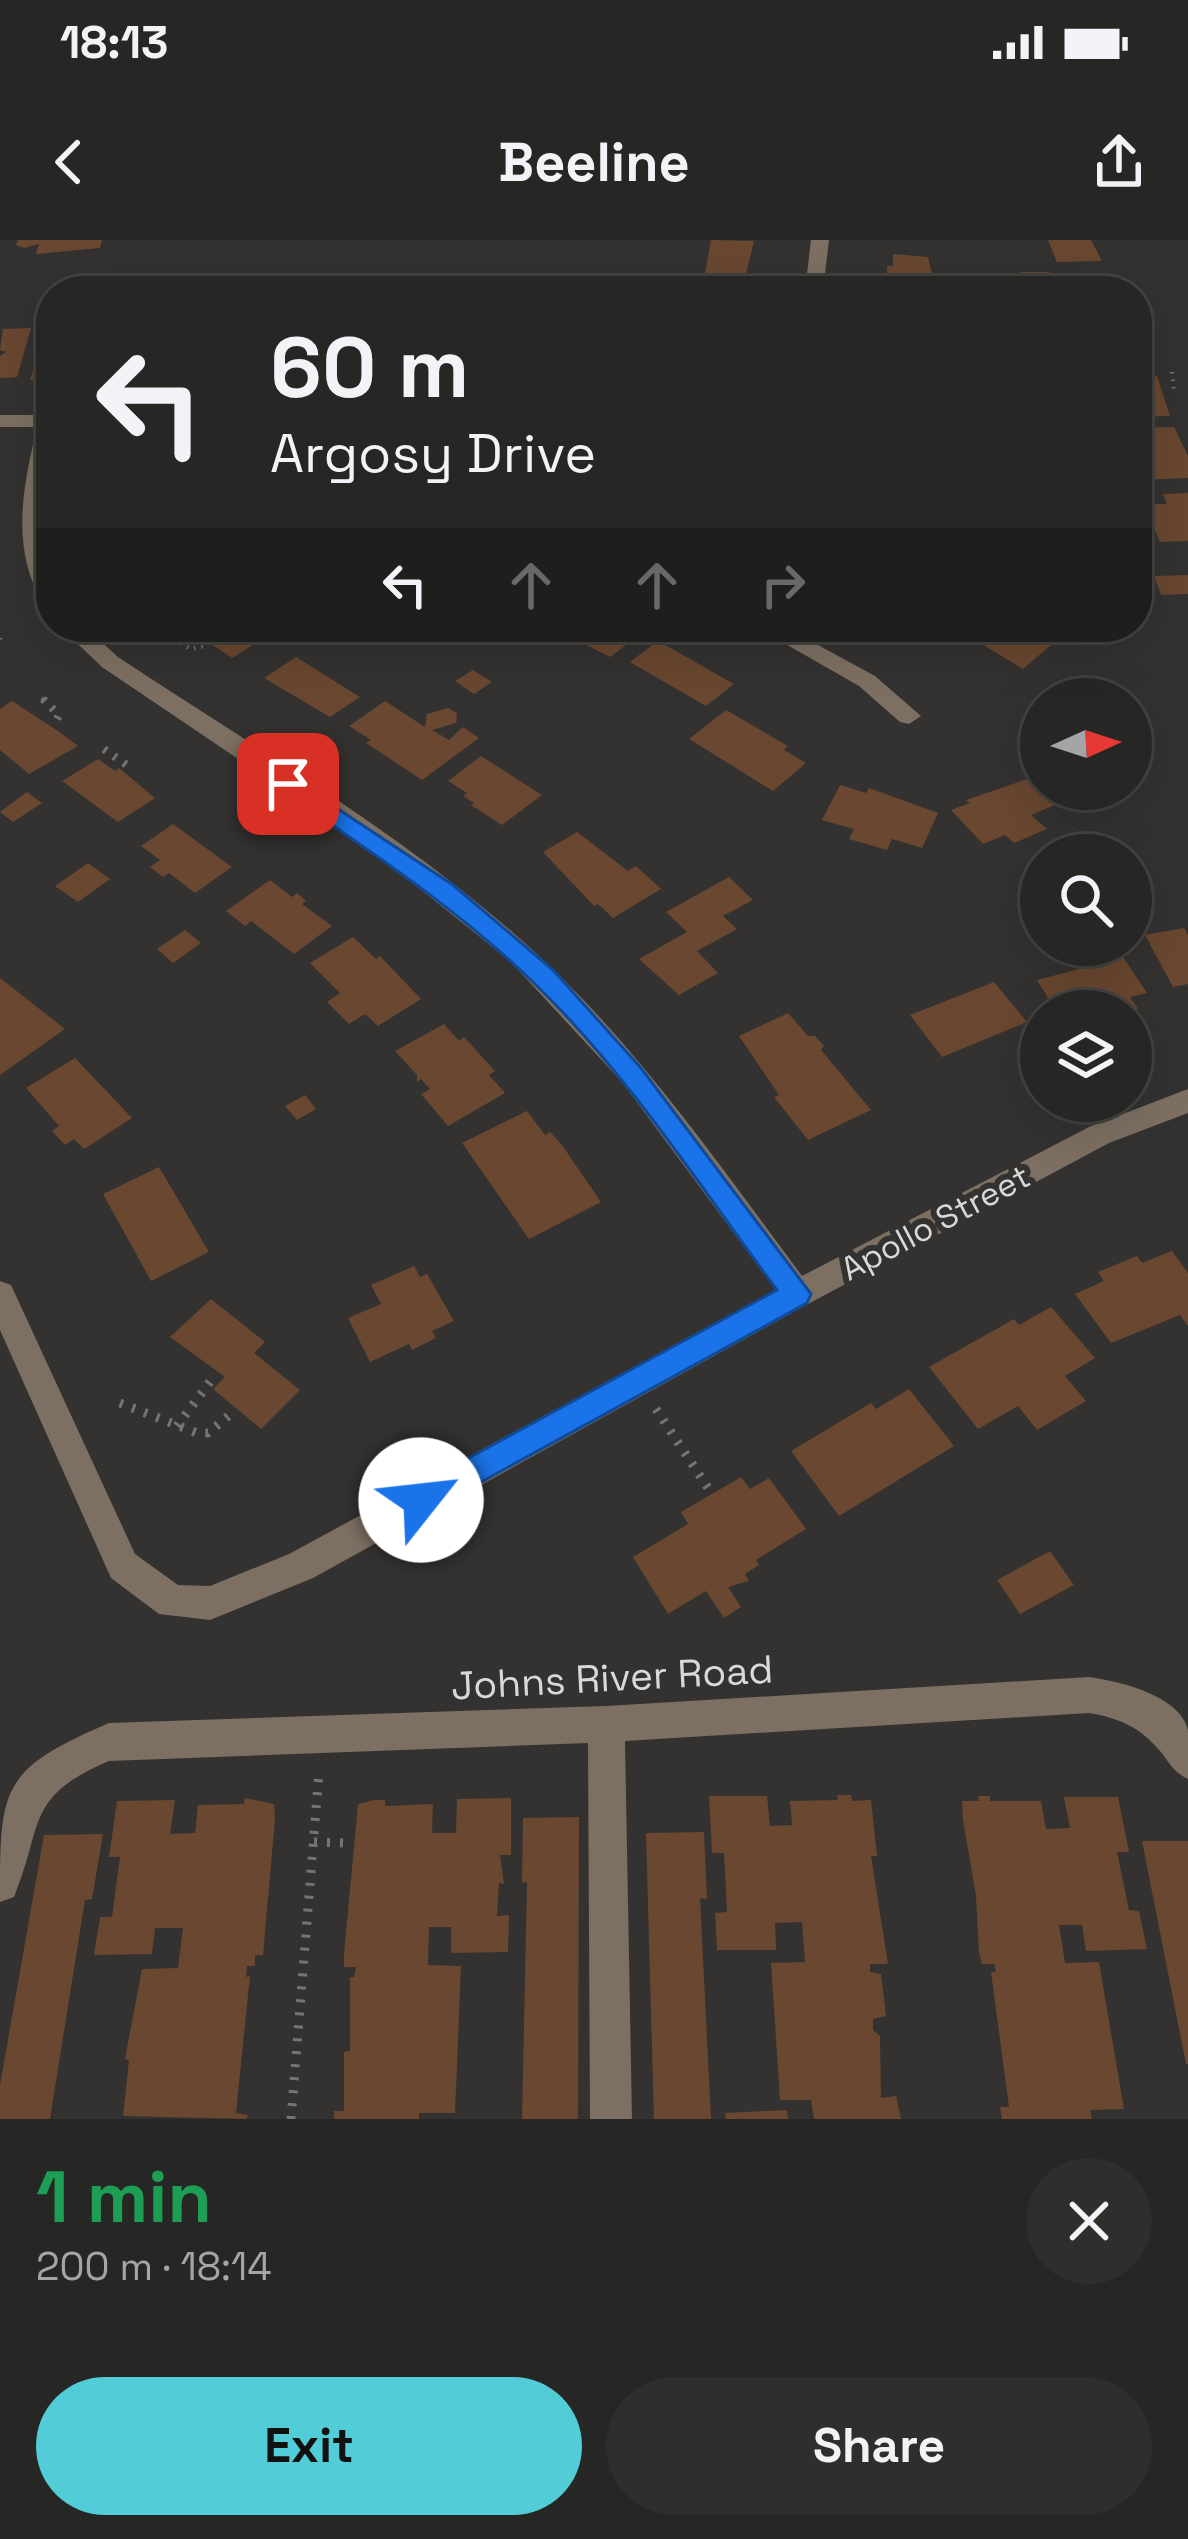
<!DOCTYPE html>
<html lang="en">
<head>
<meta charset="utf-8">
<style>
	body { margin:0; font-family:"Space Grotesk",sans-serif; background:#2e2e2c; color:#f1f3f6; height:100vh; display:flex; flex-direction:column; font-size:45px; white-space:nowrap }
	* { box-sizing:border-box; margin:0 }
	p { font-size:39px; color:#a4a5a6 }
	.icon { flex:none; width:66px; height:66px; fill:none; stroke:currentColor; stroke-width:2; stroke-linecap:round; stroke-linejoin:round }
	.map { position:relative; height:1879px; overflow:hidden }
	.sheet { display:flex; flex-direction:column; background:#262624; flex:1 }
	.sheet>* { flex:none }
	.guide { position:absolute; left:36px; top:36px; width:1116px; height:366px; border-radius:48px; box-shadow:0 12px 48px #0002,0 0 0 3px #424341; background:#262624; color:#f1f3f6; overflow:hidden }
	.needle { width:78px; rotate:87deg }
	.buttons { position:absolute; left:1020px; top:438px; display:grid; gap:24px }
	.buttons a { display:grid; place-items:center; width:132px; height:132px; border-radius:50%; background:#262624; box-shadow:0 12px 48px #0002,0 0 0 3px #424341; font-size:60px }
	.pin { position:absolute; display:grid; place-items:center; width:102px; height:102px; color:#fff; margin:-51px; border-radius:24px; box-shadow:0 6px 18px #0006 }
	.me { position:absolute; width:132px; margin:-66px; rotate:61deg; stroke-linejoin:round; filter:drop-shadow(0 0 9px #0008) }
	.turn { display:flex; align-items:center; gap:42px; height:252px; padding:0 36px; font-size:54px }
	.turn .icon { width:156px; height:156px; stroke-width:2.5 }
	.turn b { display:block; font-size:84px; line-height:102px }
	.lanes { display:flex; align-items:center; height:114px; padding:0 36px; background:#0003; justify-content:center; gap:60px; direction:ltr }
	.lanes .off { opacity:.35 }
	.round { display:grid; place-items:center; flex:none; width:126px; height:126px; border-radius:63px; background:#2e2e2c }
	.headline { display:flex; align-items:center; justify-content:space-between; height:204px; padding:0 36px }
	h1 { font-size:72px; font-weight:800; line-height:90px; color:#1e9e55 }
	.cta { display:flex; gap:24px; margin-top:auto; padding:24px 36px }
	.cta a { flex:1; height:138px; border-radius:72px; background:#52ccd6; color:#111; font-size:48px; font-weight:800; line-height:138px; text-align:center }
	.cta a+a { background:#2e2e2c; color:#f1f3f6 }
	.status { display:flex; justify-content:space-between; align-items:center; height:84px; padding:0 60px; background:#262624; direction:ltr }
	.status svg { height:33px; fill:currentColor }
	header { display:flex; justify-content:space-between; align-items:center; height:156px; padding:0 36px; background:#262624; font-size:54px; font-weight:800 }
	.map>svg:first-child { display:block }
</style>
</head>
<body>
<div class="status"><b>18:13</b><svg viewBox="0 0 49 12"><path d="M0 12V9h3v3zM5 12V6h3v6zM10 12V3h3v9zM15 12V0h3v12zM26 1h20v11H26zM47 4h2v5h-2z"/></svg></div>
<header><svg class="icon" aria-label="back" viewBox="0 0 24 24"><path d="M15 5l-7 7 7 7"/></svg>Beeline<svg class="icon" aria-label="share" viewBox="0 0 24 24"><path d="M12 15V3M7 8l5-5 5 5M5 13v7h14v-7"/></svg></header>
<div class="map">
<svg width="1188" height="1879" viewBox="0 0 1188 1879">
	<rect width="100%" height="100%" fill="#333230"/>
	<g fill="#694730">
		<path d="M18,0H102L100,8L36,14L39,4L24,8L16,5Z"/>
		<path d="M711,0L754,1L744,42L704,40Z"/>
		<path d="M1048,0H1091L1102,21L1057,22Z"/>
		<path d="M893,14L928,17L936,51H894V43H887V26H893Z"/>
		<path d="M1021,32H1049L1054,45H1025Z"/>
		<path d="M1107,35L1116,51H1084L1077,36Z"/>
		<path d="M31,88L17,137L0,138V116L6,112L0,110L3,89Z"/>
		<path d="M38,114H51V139L30,140Z"/>
		<path d="M1157,136L1170,176L1137,177V137Z"/>
		<path d="M1174,187L1188,216V238L1137,240V225L1147,224L1137,202V188Z"/>
		<path d="M1188,253V301L1160,302L1144,264H1167L1163,254Z"/>
		<path d="M1188,335V354L1161,355L1154,336Z"/>
		<path d="M186,387H250L266,397L232,418Z"/>
		<path d="M551,387H641L646,390L610,417Z"/>
		<path d="M968,387H1031L1057,400L1023,429L962,392Z"/>
		<path d="M658,401L734,444L706,466L630,422Z"/>
		<path d="M296,417L360,457L330,477L264,438Z"/>
		<path d="M473,430L492,442L474,454L455,441Z"/>
		<path d="M12,461L58,491L78,506L29,534L0,510V469Z"/>
		<path d="M385,461L425,487L427,474L448,468L457,473L456,483L432,490L449,500L463,487L479,498L422,540L366,503L371,500L349,486Z"/>
		<path d="M726,470L788,506L784,510L806,523L773,551L689,499Z"/>
		<path d="M481,516L542,555L502,585L471,565L474,563L463,556L467,553L448,541Z"/>
		<path d="M98,519L115,531L119,528L155,558L118,582L62,541Z"/>
		<path d="M1030,538L1057,564L1031,575L1047,589L1014,603L1005,595L983,604L951,570L970,563L966,560Z"/>
		<path d="M840,545L866,553L869,548L938,573L922,608L892,599L887,610L849,599L854,589L822,580Z"/>
		<path d="M27,552L42,563L13,582L0,572Z"/>
		<path d="M173,584L232,627L195,653L169,633L163,637L150,627L160,620L141,606Z"/>
		<path d="M577,592L628,631L636,626L661,649L613,678L598,664L594,666L543,612Z"/>
		<path d="M88,623L110,639L78,662L55,646Z"/>
		<path d="M729,637L753,660L723,676L737,689L697,711L718,733L679,755L639,719L687,692L666,672Z"/>
		<path d="M270,640L292,657L297,653L306,661L302,664L332,686L294,714L251,681L245,686L226,671Z"/>
		<path d="M1184,688L1188,695V744L1173,747L1145,695Z"/>
		<path d="M185,690L201,703L173,723L157,709Z"/>
		<path d="M353,697L376,719L380,716L421,759L378,786L365,774L349,784L327,762L340,753L310,723Z"/>
		<path d="M1107,705H1115L1147,753L1130,757L1138,769L1056,771L1037,740L1106,722L1096,708Z"/>
		<path d="M0,738L65,789L0,835Z"/>
		<path d="M994,742L1027,782L942,817L910,775Z"/>
		<path d="M788,773L808,796H815L824,806L821,810L871,870L808,900L774,857L779,855L739,796Z"/>
		<path d="M444,784L459,801L464,797L495,831L489,835L505,853L448,886L421,854L430,849L421,839L417,842V835L395,811Z"/>
		<path d="M75,818L132,878L84,909L74,899L65,905L52,891L59,886L26,848Z"/>
		<path d="M305,855L316,869L297,880L285,866Z"/>
		<path d="M527,871L545,895L550,892L562,905L601,962L529,999L462,903Z"/>
		<path d="M159,927L209,1012L151,1041L103,954Z"/>
		<path d="M1172,1011L1188,1033V1086L1180,1075L1111,1103L1075,1054L1104,1041L1098,1032L1137,1016L1142,1023Z"/>
		<path d="M414,1026L420,1037L427,1034L454,1081L432,1091L436,1098L412,1110L409,1104L370,1122L348,1078L381,1064L371,1045Z"/>
		<path d="M211,1059L265,1102L254,1113L300,1150L261,1189L213,1149L225,1137L170,1097Z"/>
		<path d="M1051,1067L1095,1118L1065,1136L1086,1161L1037,1190L1018,1166L978,1189L929,1127L1014,1079L1019,1085Z"/>
		<path d="M909,1149L954,1206L839,1276L791,1211L871,1163L876,1169Z"/>
		<path d="M741,1237L750,1249L769,1238L806,1289L756,1320L759,1325L745,1334L749,1341L728,1347L741,1367L724,1378L706,1351L668,1374L633,1317L688,1284L681,1272Z"/>
		<path d="M1050,1311L1074,1345L1020,1374L997,1340Z"/>
		<path d="M837,1555H851L852,1561L871,1560L877,1616H871L888,1724H870V1732L881,1734L886,1776L873,1779V1790L880,1796L881,1858L896,1856L901,1879H814L811,1860H780L771,1723L805,1722L802,1682L775,1683L776,1710H717L715,1673L727,1672L724,1613H712L709,1556H767L770,1586L792,1585L790,1561L838,1560Z"/>
		<path d="M978,1556H990V1561H1041L1046,1589L1070,1588L1064,1557H1118L1129,1612H1117L1129,1670L1139,1671L1147,1709L1086,1711L1082,1685H1059L1065,1723L1099,1722L1124,1869L1090,1870L1092,1879H1002L1000,1867H1009L991,1732H996L994,1724H982L979,1712L976,1656L963,1580L962,1561H979Z"/>
		<path d="M245,1558L274,1564L275,1579L263,1715H255V1726H247L246,1737L250,1736L236,1873L248,1875L247,1879L123,1876L129,1820L125,1819L142,1729L178,1728L183,1688H155L152,1714L94,1715L100,1677H112L120,1617H109L117,1561L175,1560L170,1594L195,1593L198,1565L244,1564Z"/>
		<path d="M511,1558V1615H500L504,1644L499,1643L497,1676L509,1675L508,1712L451,1713V1687H429L428,1725L461,1726L455,1873H419V1879H334V1871H344V1812L350,1811V1737H354L356,1727H344V1714L358,1564L374,1560H385V1566L433,1564L432,1593H456L457,1559Z"/>
		<path d="M579,1577L578,1879H522L527,1642L522,1643L523,1578Z"/>
		<path d="M704,1592L707,1659L700,1658L711,1879H654L646,1593Z"/>
		<path d="M103,1594L92,1659L85,1660L50,1879H0V1845L44,1595Z"/>
		<path d="M1142,1601H1188V1824H1186Z"/>
		<path d="M787,1870L788,1879H726L725,1873Z"/>
	</g>
	<g fill="none" stroke-linecap="round" stroke-linejoin="round">
		<g stroke="#747472" stroke-width="4.5" stroke-dasharray="1.5 6" stroke-linecap="butt">
			<path d="M1172,132L1174,153"/>
			<path d="M161,392L191,409L208,405"/>
			<path d="M0,398V404"/>
			<path d="M42,458L46,462"/>
		</g>
		<g stroke="#747472" stroke-width="8" stroke-dasharray="3 9" stroke-linecap="butt">
			<path d="M43,459L59,475L53,487"/>
			<path d="M104,509L131,528"/>
		</g>
		<g stroke="#747472" stroke-width="9" stroke-dasharray="3 10" stroke-linecap="butt">
			<path d="M120,1163L197,1193H208L232,1173"/>
			<path d="M656,1169L708,1248"/>
			<path d="M177,1186L210,1142"/>
			<path d="M314,1602L345,1603"/>
			<path d="M291,1879L319,1532"/>
		</g>
		<g fill="#7d7062" fill-rule="evenodd">
			<path d="M811,0H829L823,51H805Z"/>
			<path d="M0,175H51V218L43,271L51,366L43,364C10,306 23,248 37,187H0Z"/>
			<path d="M60,387H85L118,417C257,509 404,594 528,706C635,802 717,922 802,1036L1089,887L1188,849V873L1109,903L808,1064L313,1338L210,1380L159,1374L111,1338L0,1090V1041L11,1045L135,1314L178,1345L210,1346L289,1314L776,1050L622,842L510,721L364,604L102,427Z"/>
			<path d="M756,387H785L875,436L921,476L909,484L900,482L859,446Z"/>
			<path d="M1089,1437C1118,1441 1180,1455 1188,1490C1188,1504 1188,1524 1188,1539C1173,1532 1170,1523 1160,1511C1140,1487 1119,1478 1089,1473L625,1501L632,1879H590L588,1503L109,1521C24,1557 44,1585 14,1657L0,1662C0,1547 0,1530 109,1483L606,1466Z"/>
		</g>
	</g>
	<path fill="#1a73e8" stroke="#114b97" stroke-width="3" d="M288,536L453,645L553,730L641,828L811,1054L807,1063L421,1275L410,1270L406,1260L410,1250L777,1050C700,946 627,833 534,743C457,668 368,610 280,549L277,544Z"/>
	<g text-anchor="middle" stroke-width="12" stroke-linejoin="round" paint-order="stroke">
		<g font-size="33" fill="#d9d9d7" stroke="#333230">
			<text transform="translate(935 982) rotate(-28)" y="12">Apollo Street</text>
		</g>
		<g font-size="39" fill="#d9d9d7" stroke="#333230">
			<text transform="translate(612 1437) rotate(-3)" y="14">Johns River Road</text>
		</g>
	</g>
</svg>
<div class="buttons">
<a><svg class="needle" viewBox="-14 -14 28 28"><path d="M0-13l5 13h-10z" fill="#e53935"/><path d="M0 13l5-13h-10z" fill="#a4a5a6"/></svg></a>
<a><svg class="icon" aria-label="search" viewBox="0 0 24 24"><circle cx="10" cy="10" r="6"/><path d="M15 15l6 6"/></svg></a>
<a><svg class="icon" aria-label="layers" viewBox="0 0 24 24"><path d="M12 4l9 5-9 5-9-5zM3 14l9 5 9-5"/></svg></a>
</div>
<div class="pin" style="left:288px;top:544px;background:#d93025"><svg class="icon" aria-label="arrive" viewBox="0 0 24 24"><path d="M6 21V4h12l-3 4 3 4H6"/></svg></div>
<svg class="me" style="left:421px;top:1260px" viewBox="-20 -20 40 40"><circle r="19" fill="#fff"/><path d="M0-13L10 11 0 6-10 11z" fill="#1a73e8"/></svg>
<div class="guide">
<div class="turn"><svg class="icon" aria-label="left" viewBox="0 0 24 24"><path d="M17 20v-9H6M10 6l-5 5 5 5"/></svg><div><b>60 m</b>Argosy Drive</div></div>
<div class="lanes"><svg class="icon" aria-label="left" viewBox="0 0 24 24"><path d="M17 20v-9H6M10 6l-5 5 5 5"/></svg><svg class="icon off" aria-label="ahead" viewBox="0 0 24 24"><path d="M12 20V5M6 11l6-6 6 6"/></svg><svg class="icon off" aria-label="ahead" viewBox="0 0 24 24"><path d="M12 20V5M6 11l6-6 6 6"/></svg><svg class="icon off" aria-label="right" viewBox="0 0 24 24"><path d="M7 20v-9h11M14 6l5 5-5 5"/></svg></div>
</div>
</div>
<section class="sheet">
<div class="headline"><div><h1>1 min</h1><p>200 m · 18:14</p></div><a class="round"><svg class="icon" aria-label="close" viewBox="0 0 24 24"><path d="M6 6l12 12M18 6L6 18"/></svg></a></div>
<div class="cta"><a>Exit</a><a>Share</a></div>
</section>
</body>
</html>
